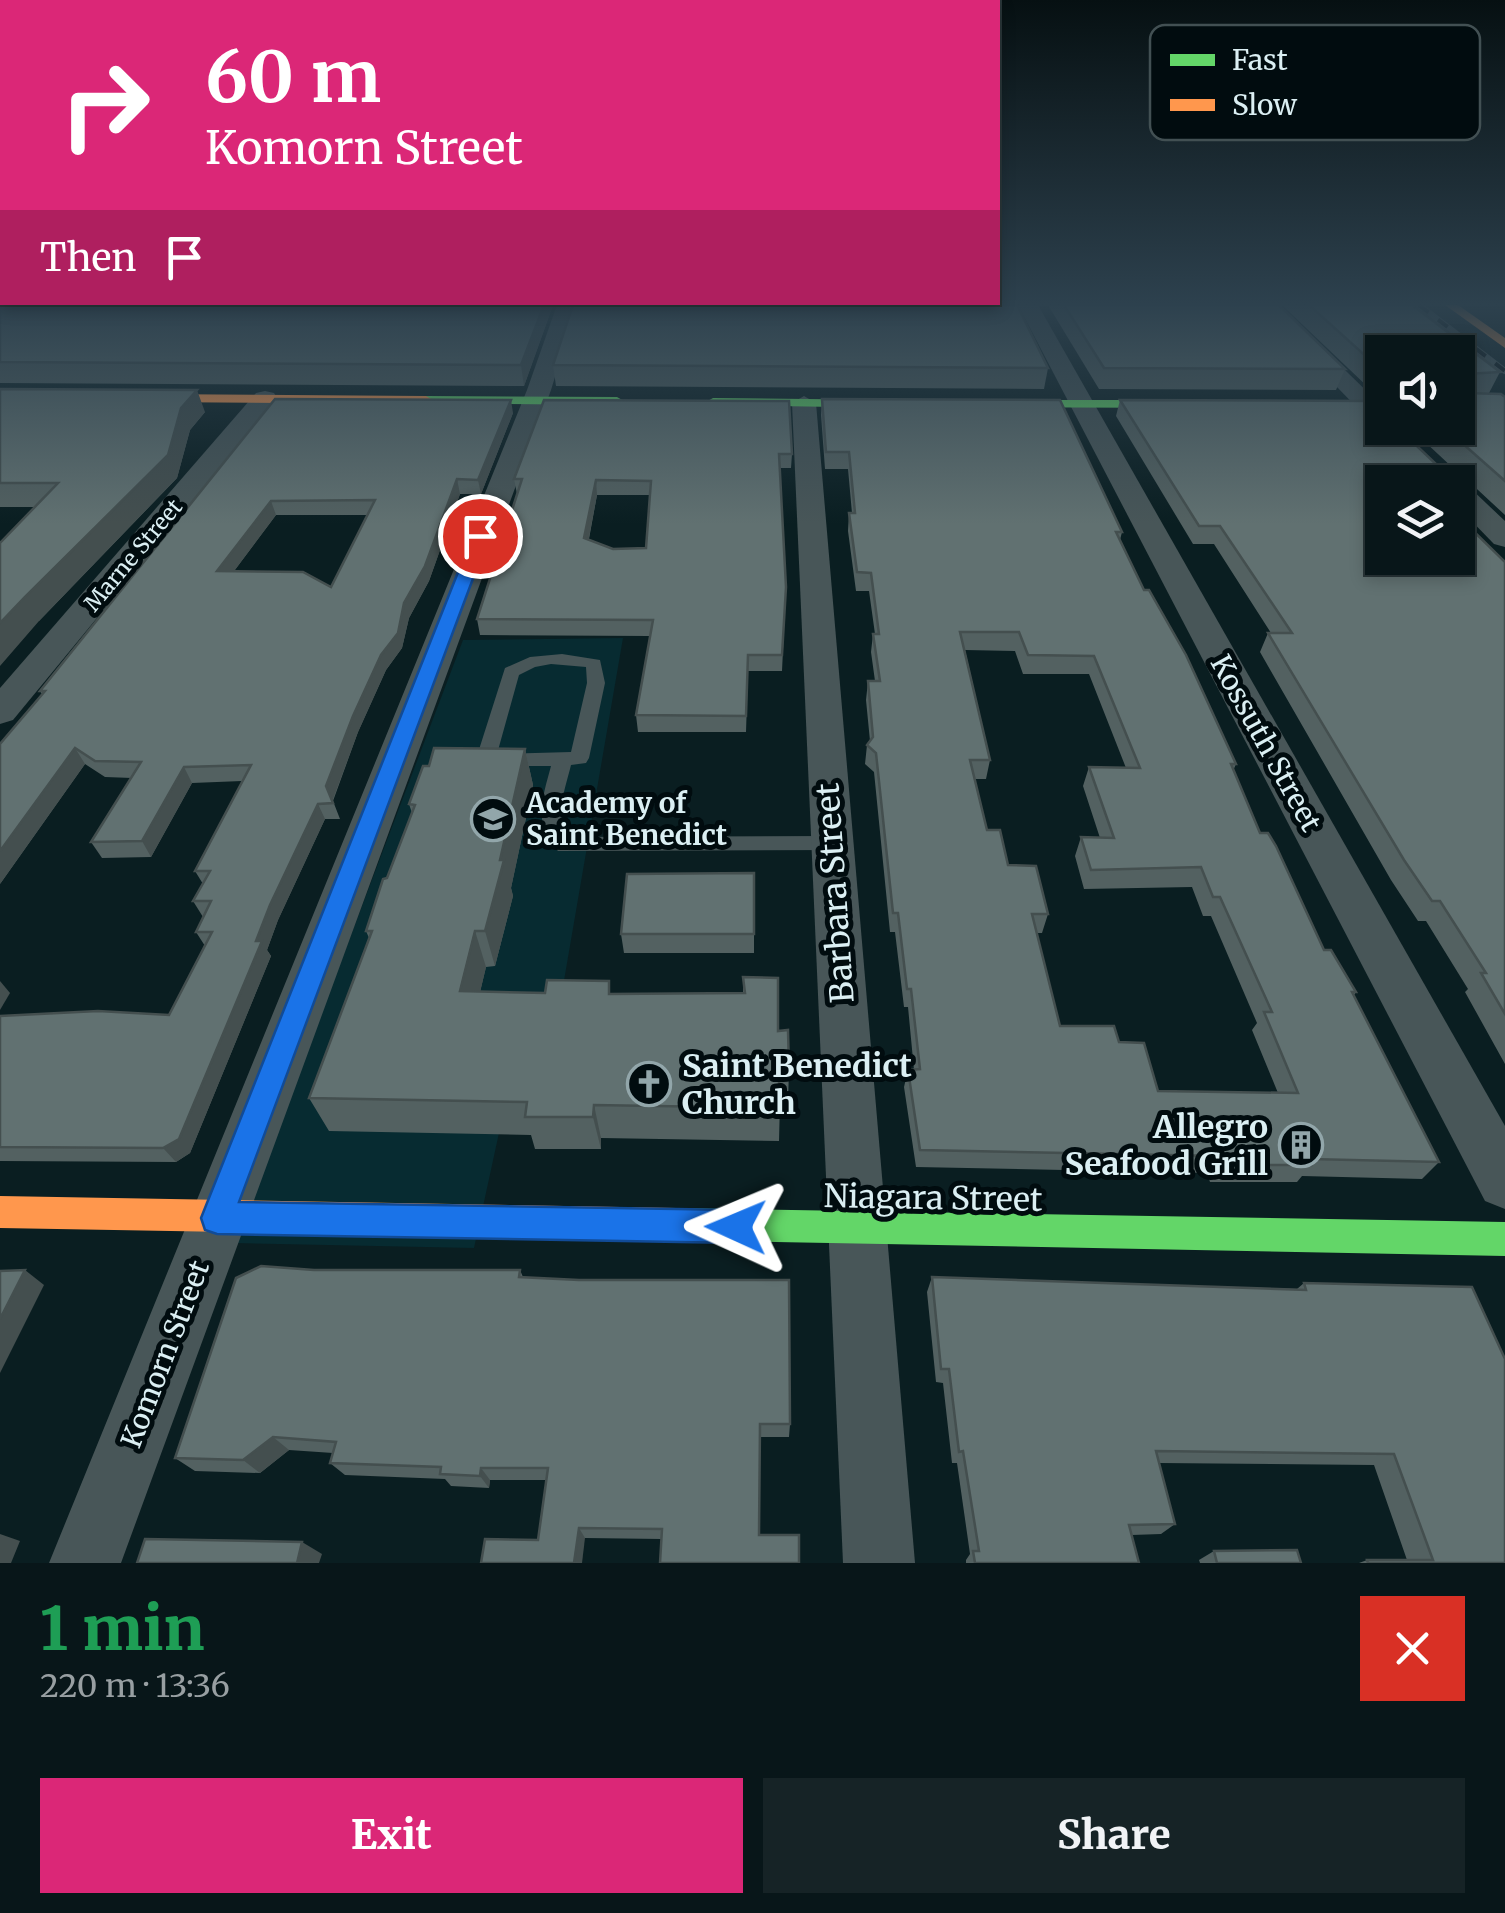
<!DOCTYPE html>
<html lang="en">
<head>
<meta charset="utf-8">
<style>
	body { margin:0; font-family:Merriweather,serif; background:#162326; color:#f1f3f6; height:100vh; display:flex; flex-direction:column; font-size:38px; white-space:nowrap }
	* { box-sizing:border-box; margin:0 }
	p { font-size:32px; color:#989fa2 }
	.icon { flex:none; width:55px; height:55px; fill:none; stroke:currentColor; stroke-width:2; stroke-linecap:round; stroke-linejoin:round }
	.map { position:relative; height:1563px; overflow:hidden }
	.panel { display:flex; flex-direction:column; background:#081619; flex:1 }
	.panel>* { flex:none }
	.hud { position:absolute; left:0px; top:0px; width:1000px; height:305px; box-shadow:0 5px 15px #0003,0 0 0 2px #293538; background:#db2777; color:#fff; overflow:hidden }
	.buttons { position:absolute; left:1365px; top:335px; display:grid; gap:20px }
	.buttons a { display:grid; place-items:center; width:110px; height:110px; border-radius:0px; background:#081619; box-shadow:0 5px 15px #0003,0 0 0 2px #293538; font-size:50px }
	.pin { position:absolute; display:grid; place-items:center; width:85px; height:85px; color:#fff; margin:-42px; border:5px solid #fff; border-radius:50%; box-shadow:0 2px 10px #0007 }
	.me { position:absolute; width:110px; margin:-55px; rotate:271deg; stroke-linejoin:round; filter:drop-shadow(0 0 8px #0008) }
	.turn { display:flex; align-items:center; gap:35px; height:210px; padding:0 40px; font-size:45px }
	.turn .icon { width:130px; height:130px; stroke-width:2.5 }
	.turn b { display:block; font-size:70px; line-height:85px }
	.then { display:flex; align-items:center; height:95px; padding:0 40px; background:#0003; gap:20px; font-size:38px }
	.round { display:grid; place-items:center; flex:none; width:105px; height:105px; border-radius:0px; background:#162326 }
	.summary { display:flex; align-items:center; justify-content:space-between; height:170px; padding:0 40px }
	h1 { font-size:60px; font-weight:800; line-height:75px; color:#1e9e55 }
	.primary-button { display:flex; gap:20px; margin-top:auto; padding:20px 40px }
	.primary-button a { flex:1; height:115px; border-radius:0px; background:#db2777; color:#fff; font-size:40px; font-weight:800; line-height:115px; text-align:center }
	.primary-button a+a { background:#162326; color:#f1f3f6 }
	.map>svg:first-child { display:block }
</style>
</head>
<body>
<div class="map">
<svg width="1505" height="1563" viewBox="0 0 1505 1563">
	<rect width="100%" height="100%" fill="#0a1e21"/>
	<path fill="#072b31" d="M623,638L561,998L522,1027L474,1248L234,1243L463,640Z"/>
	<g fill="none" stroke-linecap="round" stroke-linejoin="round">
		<path fill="#485658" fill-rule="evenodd" d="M562,654L600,660L605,683L589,758L586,763L571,765C566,787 552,819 571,837L831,836L839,838L842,844L839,850L558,851C532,826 543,796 551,766H486L476,759L505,668L530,657ZM551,664L586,667L587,683L571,752L497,754L519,675L535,667Z"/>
		<g fill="#485658" fill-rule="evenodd">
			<path d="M557,305H577L551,390L121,1563H49L527,390Z"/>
			<path d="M1018,305H1038L1505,1126V1209L1485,1201Z"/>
			<path d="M1257,305H1278L1382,406V426L1373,424Z"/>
			<path d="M265,391L274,393L277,398L274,403L13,720L0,724V688L256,393Z"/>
			<path d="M804,396L816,403L915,1563H843L792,403Z"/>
			<path d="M1458,484L1468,486L1505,521V547L1494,544L1458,507Z"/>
		</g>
		<g fill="#63d668" fill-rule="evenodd">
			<path d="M426,396L617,397L624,401L617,405L421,403V397Z"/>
			<path d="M713,398L897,400L904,404L897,408L708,405L706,402Z"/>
			<path d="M988,400H1192L1199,404L1192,408L983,407L981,404Z"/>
			<path d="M676,1208L1505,1222V1256L676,1240L664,1236L660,1224L664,1212Z"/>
		</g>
		<g fill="#ff974d" fill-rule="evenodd">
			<path d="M1445,305H1458L1505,338V348Z"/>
			<path d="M0,393L426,396L433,400L426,404L0,401Z"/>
			<path d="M1298,400H1382V408L1293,407L1291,404Z"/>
			<path d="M0,1196L676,1208L688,1212L692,1224L688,1236L676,1240L0,1228Z"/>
		</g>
		<defs>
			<path id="rail" d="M1419,305L1505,371"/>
		</defs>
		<use href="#rail" stroke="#4b5a5c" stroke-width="6"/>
		<use href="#rail" stroke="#010c0f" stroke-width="4" stroke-dasharray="12" stroke-linecap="butt"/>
	</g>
	<g fill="#536161" fill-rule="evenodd">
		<path d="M0,305H553L524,386L0,383Z"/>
		<path d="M1048,305H1279L1345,369L1336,390L1099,389Z"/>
		<path d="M1282,305H1412L1500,372L1489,393L1505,397V515L1464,477V489L1470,497L1461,513L1465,518L1463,521L1505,562V1064L1465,992L1468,989L1426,921H1418L1391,880L1260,652L1268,633H1271L1214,544H1193L1116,416L1120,400L1439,467L1453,468L1410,428H1458L1382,352V391L1371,390ZM1382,482H1458V558Z"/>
		<path d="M553,365L1048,368L1044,389L556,386Z"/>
		<path d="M0,389L205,412L190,430L177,478L39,621L35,507H0Z"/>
		<path d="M275,399L513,413L481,494H460L429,581L409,618L402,648L386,670L358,732L333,801L340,819H325L278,920L267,950L271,956L190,1153L176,1162L0,1161V1016L169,1015L205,946L196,932L203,917L193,901L203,884L195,871L242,781L192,783L151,857L102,858L91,842L132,778L105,777L85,764L0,884L42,694L40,691ZM276,515H368L331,587L234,571Z"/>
		<path d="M822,399L1122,532L1120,540L1144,590L1236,764L1233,771L1260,833L1324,950L1356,992L1354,995L1439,1162L1422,1179L1302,1176L1297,1182H1210L1207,1173L916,1167L904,1087L908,1070H914L908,1007H904L895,932H890L874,772L865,764L867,745L870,741L866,700L868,681H875L871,652L873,634H875L869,591H856L848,531L849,513H852L848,469H825L821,415ZM965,650L1015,651L1023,674H1089L1126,768L1089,767L1083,786L1100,838L1081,837L1075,856L1084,889L1192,887L1203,916H1211L1257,1023L1252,1030L1278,1093L1158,1091L1119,1042L1060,1026L1037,933H1042L1048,914L1008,865L987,830L975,779H986L990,760Z"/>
		<path d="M544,400L792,454L791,468H780L786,587L782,671H748L746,732H638L636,715L650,636L480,635L477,619L517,494L514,479ZM597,495H650L646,548L613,549L589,539Z"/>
		<path d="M525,749L533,785L511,888L513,896L495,966L486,967L480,992L611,994L743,993V977L778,1031L789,1069L788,1103L780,1102L779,1141L601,1138V1149H535L531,1135L329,1131L309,1098L369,938L366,931L412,813L409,804L429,766Z"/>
		<path d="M754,873V953H624L621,934Z"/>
		<path d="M314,1270H520L523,1277L790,1424L789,1437H760L662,1539L585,1538L538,1540L546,1480H490L489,1488L451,1486L445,1479L345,1475L330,1463L333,1453L289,1450L260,1473L195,1471L175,1458Z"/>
		<path d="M932,1277L1297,1289L1304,1283L1505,1563H1359L1367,1560H1407L1374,1465L1159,1463L1175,1524L1161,1534L1132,1535L1139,1563H966V1560L970,1554L957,1463H952L943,1383L936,1382L927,1292Z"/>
		<path d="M1214,1551L1301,1563H1200L1199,1560Z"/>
	</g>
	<g fill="#444f4f">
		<path d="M544,305H553L524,386L521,365Z"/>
		<path d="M197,390L205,412L190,430L177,478L39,621L0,666V623Z"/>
		<path d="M511,400L513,413L481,494L478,480Z"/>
		<path d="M457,479L460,494L429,581L409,618L402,648L386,670L358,732L332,802L326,786L353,716Z"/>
		<path d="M596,480L597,495L586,553L584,538Z"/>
		<path d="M271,501L276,515L223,586L217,571Z"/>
		<path d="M75,748L85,764L0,884V851Z"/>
		<path d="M525,749L533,785L511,888L513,896L495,966L485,931Z"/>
		<path d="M184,767L192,783L151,857L142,841Z"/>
		<path d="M318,804L325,819L278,920L267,950L271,956L190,1153L176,1162L163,1148L256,941L270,905Z"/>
		<path d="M475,931L486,967L472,1026L460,991Z"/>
		<path d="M0,981L10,993L0,1010Z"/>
		<path d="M594,1105L601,1138V1149L593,1117Z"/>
		<path d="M25,1270L44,1285L0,1373V1319Z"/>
		<path d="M273,1437L289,1450L260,1473L243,1460Z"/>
		<path d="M481,1468L490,1480L489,1488L480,1476Z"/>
		<path d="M579,1528L585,1538L582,1563H574Z"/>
		<path d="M0,1534L20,1541L11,1563H0Z"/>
		<path d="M302,1542L322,1554L319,1563H297Z"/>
	</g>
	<g fill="#617171" stroke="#444f4f" stroke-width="2.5" fill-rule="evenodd">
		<path d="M4,305H544L521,365L0,362V307Z"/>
		<path d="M573,305H1017L1048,368L553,365Z"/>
		<path d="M1064,305H1279L1345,369L1104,368Z"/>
		<path d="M1309,305H1412L1500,372L1466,374V393L1501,394L1505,397V481L1445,428H1458V352H1382V369H1380Z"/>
		<path d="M0,389L197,390L181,408L168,455L25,597L0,623V543L58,483H0Z"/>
		<path d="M275,399L511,400L478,480L457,479L425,566L404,603L398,633L381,655L353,716L326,786L333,803L318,804L270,905L256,941H262L179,1139L163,1148L0,1147V1016L98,1011L169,1015L212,932H196L211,901H193L210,871H195L251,765L184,767L142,841L91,842L141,762L95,761L75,748L0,851V744L45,691H40ZM375,500L331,587L303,572L217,571L271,501Z"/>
		<path d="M822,399L1060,400L1122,532H1116L1144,590H1149L1186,655L1236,764H1231L1260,833H1268L1276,846L1324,950H1331L1356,992H1352L1439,1162L1310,1159L1311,1165H1222L1218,1156L920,1150L908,1070L920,1069L911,989H907L898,913H893L876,753L867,745L873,737L868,681H880L873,634H879L871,573L857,572L849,513H855L849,452H826ZM960,632H1019L1028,655L1094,656L1140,768L1089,767L1114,838L1081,837L1091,870L1201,867L1213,897H1220L1272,1012H1264L1298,1093L1158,1091L1144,1043L1119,1042L1114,1026H1060L1032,914H1048L1036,866L1008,865L1000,830H987L970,760H990Z"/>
		<path d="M544,400L789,401L792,454H779L786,587L782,655H748L746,716L636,715L653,620L477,619L522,479H514ZM596,480L651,481L646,548L613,549L584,538Z"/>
		<path d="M1120,400L1371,401L1382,412V428H1398L1439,467L1463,468L1464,489L1470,497H1458V482H1382V558H1458V510L1465,518L1459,517L1505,562V1014L1481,973H1486L1440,901H1432L1404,860L1268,633H1292L1220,526H1199Z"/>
		<path d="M434,748L525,749L500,860H504L485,931H475L460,991L545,993L547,980L609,981V994L745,993L743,977L778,978V1031L788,1030L789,1069H778L781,1108L594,1105L593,1117H525L527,1102L309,1098L372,931H366L383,879L387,878L415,805L409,804L423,766H429Z"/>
		<path d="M754,873V934H621L627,874Z"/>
		<path d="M261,1266L314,1270H520L519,1277L579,1280H789L790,1424H760L759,1535H799V1563H660L662,1529L579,1528L574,1563H481L485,1539L538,1540L548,1468H481L480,1476L440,1474L441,1467L330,1463L336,1442L273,1437L243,1460L175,1458L236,1278Z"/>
		<path d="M25,1270L0,1319V1271Z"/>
		<path d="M932,1277L1306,1290L1304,1283L1472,1287L1505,1359V1563H1368L1367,1560H1433L1394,1454L1156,1451L1175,1524L1129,1525L1139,1563H975L973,1551H979L963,1451L959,1452L949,1369H941Z"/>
		<path d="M145,1539L302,1542L297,1563H137Z"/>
		<path d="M1297,1550L1301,1563H1217L1214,1551Z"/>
	</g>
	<linearGradient id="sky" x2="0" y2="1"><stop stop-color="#061012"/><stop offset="0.58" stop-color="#2d414e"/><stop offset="1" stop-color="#2d414e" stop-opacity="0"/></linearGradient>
	<rect width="1505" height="524" fill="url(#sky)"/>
	<path fill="#1a73e8" stroke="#114b97" stroke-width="2.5" d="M474,532L489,536L239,1202L736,1210L748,1215L753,1227L748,1238L736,1243L217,1234L205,1230L201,1218Z"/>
	<defs>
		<symbol id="school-ring" viewBox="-11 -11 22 22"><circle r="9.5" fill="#010c0f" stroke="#92a6aa" stroke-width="1.5"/><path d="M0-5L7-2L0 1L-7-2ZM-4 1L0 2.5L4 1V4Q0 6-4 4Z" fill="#92a6aa"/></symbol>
		<symbol id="church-ring" viewBox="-11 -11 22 22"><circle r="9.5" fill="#010c0f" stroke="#92a6aa" stroke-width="1.5"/><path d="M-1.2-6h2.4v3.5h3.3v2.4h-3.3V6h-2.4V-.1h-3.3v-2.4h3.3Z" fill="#92a6aa"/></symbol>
		<symbol id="building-ring" viewBox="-11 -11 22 22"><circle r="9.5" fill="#010c0f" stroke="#92a6aa" stroke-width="1.5"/><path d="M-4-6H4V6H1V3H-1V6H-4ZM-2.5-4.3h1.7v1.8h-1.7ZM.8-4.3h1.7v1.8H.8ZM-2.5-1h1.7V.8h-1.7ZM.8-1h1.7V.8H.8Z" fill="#92a6aa"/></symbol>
	</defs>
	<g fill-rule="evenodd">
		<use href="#school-ring" x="468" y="794" width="50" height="50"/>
		<use href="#church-ring" x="624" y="1059" width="50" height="50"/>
		<use href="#building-ring" x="1276" y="1120" width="50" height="50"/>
	</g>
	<g text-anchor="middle" stroke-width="10" stroke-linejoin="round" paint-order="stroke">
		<g font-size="22" fill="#dbeff3" stroke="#010c0f">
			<text transform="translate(133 555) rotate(-50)" y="8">Marne Street</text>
		</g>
		<g font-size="28" fill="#dbeff3" stroke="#010c0f">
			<text transform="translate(1266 743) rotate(61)" y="10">Kossuth Street</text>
			<text transform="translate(165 1354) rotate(-69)" y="10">Komorn Street</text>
		</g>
		<g font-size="28" font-weight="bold" fill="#dbeff3" stroke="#010c0f" text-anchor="start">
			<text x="526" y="813">Academy of<tspan x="526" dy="32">Saint Benedict</tspan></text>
		</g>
		<g font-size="32" fill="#dbeff3" stroke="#010c0f">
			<text transform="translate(835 893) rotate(-94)" y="11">Barbara Street</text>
			<text transform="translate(933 1198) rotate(1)" y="11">Niagara Street</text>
		</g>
		<g font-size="32" font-weight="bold" fill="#dbeff3" stroke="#010c0f" text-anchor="start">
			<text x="682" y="1077">Saint Benedict<tspan x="682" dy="37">Church</tspan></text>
			<text x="1268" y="1138" text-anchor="end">Allegro<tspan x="1268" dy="37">Seafood Grill</tspan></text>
		</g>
	</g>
	<rect x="1150" y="25" width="330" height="115" rx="15" fill="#010c0f" stroke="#425053" stroke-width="2.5"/>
	<rect x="1170" y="54" width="45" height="12" fill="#63d668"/>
	<rect x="1170" y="99" width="45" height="12" fill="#ff974d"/>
	<g font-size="28" fill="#dbeff3">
		<text x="1232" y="70">Fast</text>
		<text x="1232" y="115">Slow</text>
	</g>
</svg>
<div class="buttons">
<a><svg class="icon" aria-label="sound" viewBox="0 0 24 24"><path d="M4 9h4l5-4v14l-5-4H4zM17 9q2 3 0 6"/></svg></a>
<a><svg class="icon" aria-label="layers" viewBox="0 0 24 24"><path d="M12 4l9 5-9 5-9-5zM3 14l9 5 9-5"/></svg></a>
</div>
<div class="pin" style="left:480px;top:536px;background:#d93025"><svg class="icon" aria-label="arrive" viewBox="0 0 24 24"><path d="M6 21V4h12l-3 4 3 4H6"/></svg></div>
<svg class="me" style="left:736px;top:1227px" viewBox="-20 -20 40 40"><path d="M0-17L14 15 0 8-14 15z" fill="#1a73e8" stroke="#fff" stroke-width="4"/></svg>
<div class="hud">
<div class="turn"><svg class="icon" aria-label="right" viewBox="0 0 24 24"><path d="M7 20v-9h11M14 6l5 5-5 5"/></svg><div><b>60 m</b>Komorn Street</div></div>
<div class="then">Then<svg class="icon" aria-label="arrive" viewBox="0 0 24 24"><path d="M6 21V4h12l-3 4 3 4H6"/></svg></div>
</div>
</div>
<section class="panel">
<div class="summary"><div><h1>1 min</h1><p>220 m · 13:36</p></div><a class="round" style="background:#d93025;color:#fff"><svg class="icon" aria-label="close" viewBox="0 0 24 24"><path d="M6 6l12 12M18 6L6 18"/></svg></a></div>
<div class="primary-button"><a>Exit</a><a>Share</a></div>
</section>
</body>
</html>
